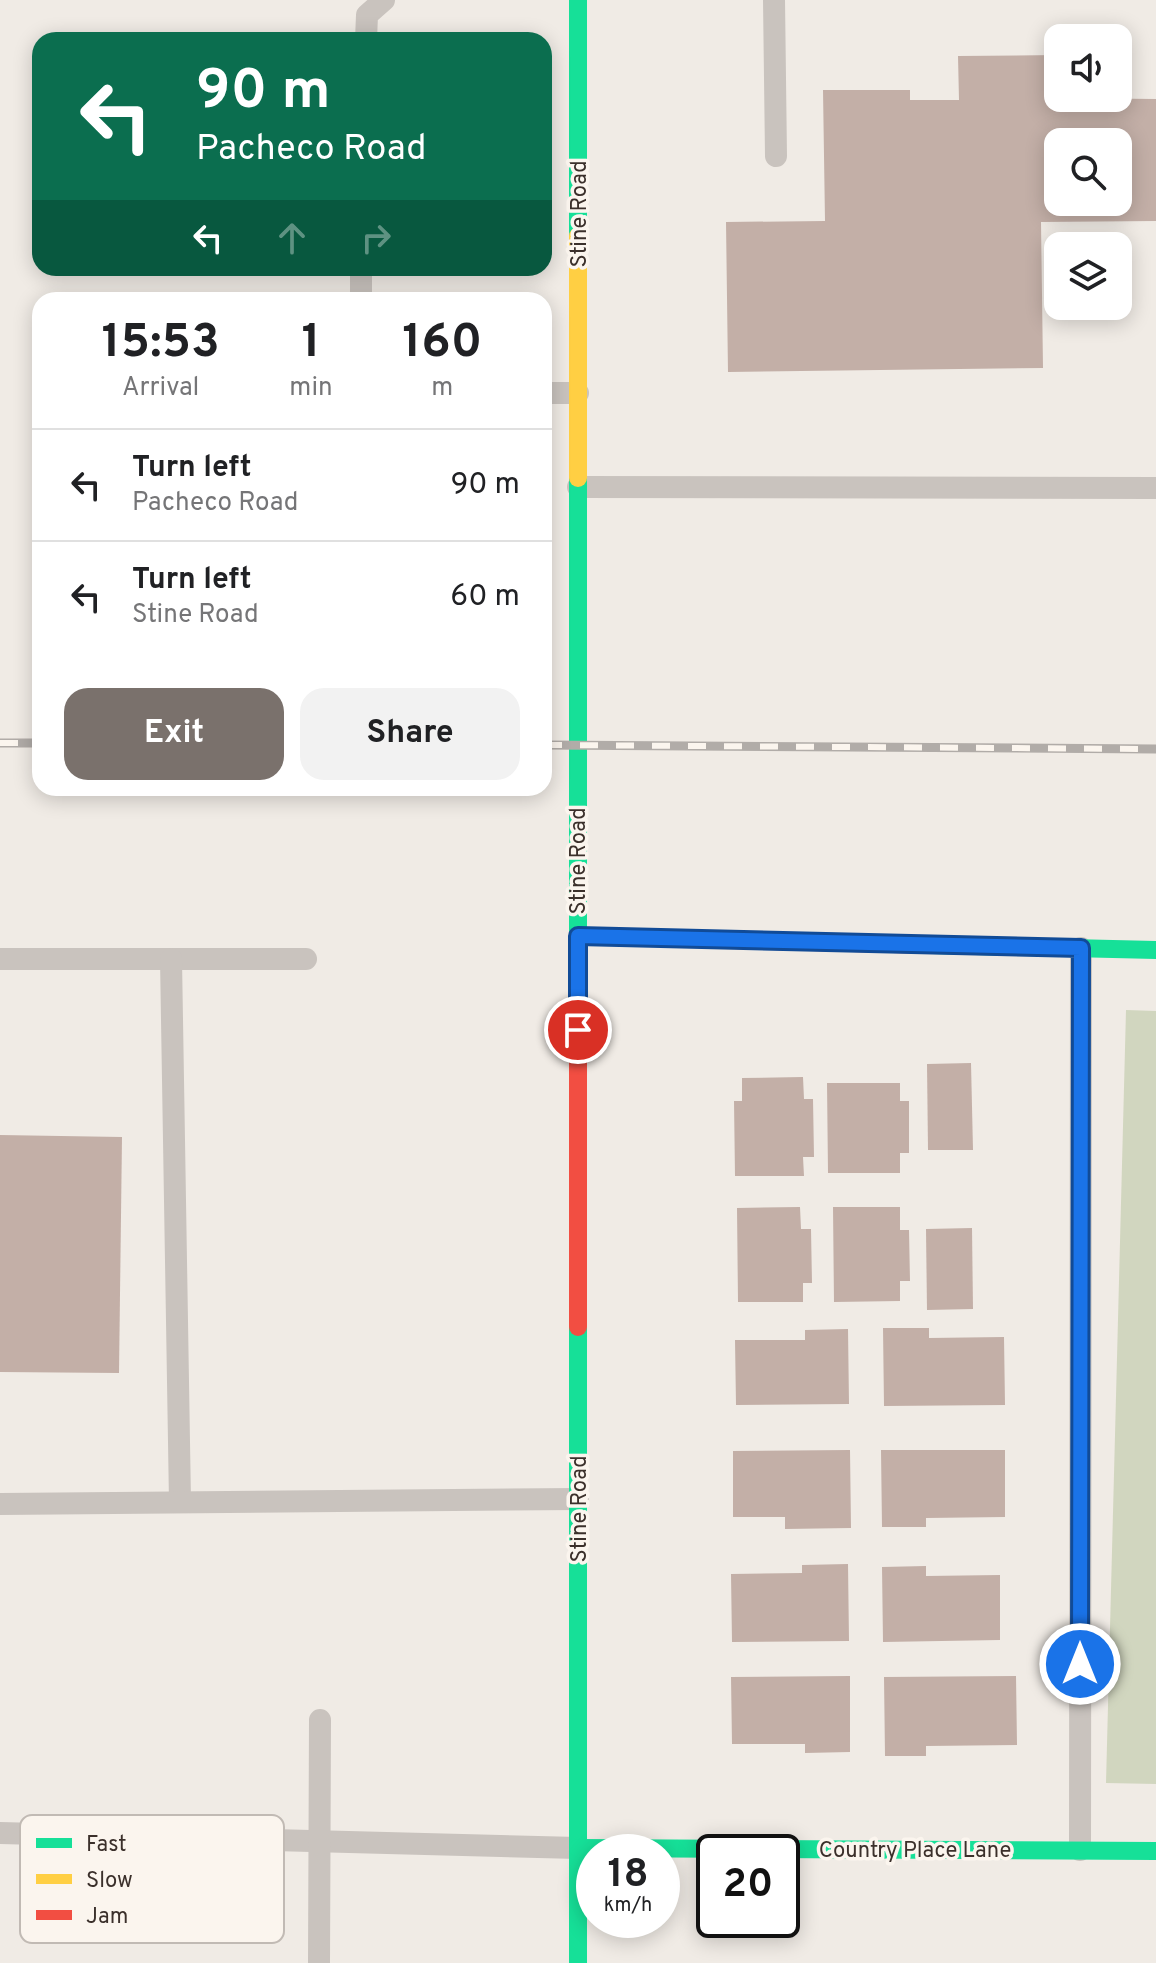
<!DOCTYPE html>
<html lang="en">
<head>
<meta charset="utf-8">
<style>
	body { margin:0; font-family:Overpass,sans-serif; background:#f2f2f2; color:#202124; height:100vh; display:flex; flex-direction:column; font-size:30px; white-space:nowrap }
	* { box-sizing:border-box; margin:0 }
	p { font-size:26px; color:#757577 }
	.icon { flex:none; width:44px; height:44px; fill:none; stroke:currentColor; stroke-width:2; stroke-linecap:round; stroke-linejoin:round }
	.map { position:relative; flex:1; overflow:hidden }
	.sheet { position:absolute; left:32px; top:292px; width:520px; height:504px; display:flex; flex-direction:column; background:#fff; border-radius:24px; box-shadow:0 4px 20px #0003 }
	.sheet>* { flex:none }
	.guide { position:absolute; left:32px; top:32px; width:520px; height:244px; border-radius:24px; box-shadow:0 4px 20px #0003; background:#0b6e4f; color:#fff; overflow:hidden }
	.controls { position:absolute; left:1044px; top:24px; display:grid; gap:16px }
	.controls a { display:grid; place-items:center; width:88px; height:88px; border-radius:16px; background:#fff; box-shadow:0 4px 20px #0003; font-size:40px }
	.speed { position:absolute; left:576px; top:1834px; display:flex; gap:16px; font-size:40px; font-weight:700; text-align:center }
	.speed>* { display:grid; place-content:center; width:104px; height:104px; border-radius:50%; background:#fff; box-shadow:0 4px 20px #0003; line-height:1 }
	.speed small { font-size:20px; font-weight:400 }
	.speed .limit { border:4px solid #111; border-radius:12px; background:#fff; color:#111 }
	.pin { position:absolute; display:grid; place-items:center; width:68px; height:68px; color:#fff; margin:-34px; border:4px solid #fff; border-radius:50%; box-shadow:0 2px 8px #0007 }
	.me { position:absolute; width:88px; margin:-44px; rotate:0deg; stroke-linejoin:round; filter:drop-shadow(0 0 6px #0008) }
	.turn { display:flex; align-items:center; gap:28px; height:168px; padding:0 32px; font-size:36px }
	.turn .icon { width:104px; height:104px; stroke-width:2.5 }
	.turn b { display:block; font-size:56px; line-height:68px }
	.lanes { display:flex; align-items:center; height:76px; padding:0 32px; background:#0003; justify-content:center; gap:40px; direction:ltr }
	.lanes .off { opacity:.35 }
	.eta { display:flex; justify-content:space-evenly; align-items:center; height:136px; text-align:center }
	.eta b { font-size:48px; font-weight:700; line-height:56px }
	.button { display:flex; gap:16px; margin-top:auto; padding:16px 32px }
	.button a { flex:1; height:92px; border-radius:24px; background:#7a716c; color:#fff; font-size:32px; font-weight:700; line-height:92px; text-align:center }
	.button a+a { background:#f2f2f2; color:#202124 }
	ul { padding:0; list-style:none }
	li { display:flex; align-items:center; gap:24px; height:112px; padding:0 32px; border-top:2px solid #e0e0e0 }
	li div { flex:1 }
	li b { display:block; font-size:30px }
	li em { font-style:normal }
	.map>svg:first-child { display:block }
</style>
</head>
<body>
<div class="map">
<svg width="1156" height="1963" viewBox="0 0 1156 1963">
	<rect width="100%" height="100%" fill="#f0ebe5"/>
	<path fill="#d1d6bf" d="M1126,1010L1156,1011V1784L1106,1783Z"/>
	<g fill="#c3afa7" fill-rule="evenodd">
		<path d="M1058,55V98L1156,99V221L1041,222L1043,368L728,372L726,222L825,221L823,90H910V100H959L958,56ZM1058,142H1118V202H1058Z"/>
		<path d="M971,1063L973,1150H928L927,1064Z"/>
		<path d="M803,1077L804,1099H813L814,1157H803L804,1176H735L734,1101H742V1078Z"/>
		<path d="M827,1083H900V1101H909V1153H900V1173H828Z"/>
		<path d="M0,1135L122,1137L119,1373L0,1372Z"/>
		<path d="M800,1207L801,1229H811L812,1283H803V1302H738L737,1208Z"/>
		<path d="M833,1207H900V1230H909L910,1281H900V1301L834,1302Z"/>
		<path d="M972,1228L973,1309L927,1310L926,1229Z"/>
		<path d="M883,1328H929V1338L1004,1337L1005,1405L884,1406Z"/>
		<path d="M848,1329L849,1404L736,1405L735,1340H805V1330Z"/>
		<path d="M850,1450L851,1528L785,1529V1517H733V1451Z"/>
		<path d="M881,1450H1005V1517L926,1518V1527H882Z"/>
		<path d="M848,1564L849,1641L732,1642L731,1574L802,1573V1565Z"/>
		<path d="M926,1566V1576L1000,1575V1640L883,1642L882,1567Z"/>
		<path d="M850,1676V1752L805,1753V1744H732L731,1677Z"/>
		<path d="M1016,1676L1017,1745L926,1746V1756H885L884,1677Z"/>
	</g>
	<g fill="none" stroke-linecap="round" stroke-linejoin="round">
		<g stroke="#c9c3be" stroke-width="22">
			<path d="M774,0L776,156"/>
			<path d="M366,40L367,15L384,0"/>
			<path d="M361,300V268"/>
			<path d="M544,393H578"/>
			<path d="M578,487L1156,488"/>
			<path d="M0,959H306"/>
			<path d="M171,959L180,1502"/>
			<path d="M0,1504L578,1499"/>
			<path d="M0,1833L578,1848"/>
			<path d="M1080,1850L1081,948"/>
			<path d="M319,1963L320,1720"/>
		</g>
		<g stroke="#16e098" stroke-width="18">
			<path d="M578,0V236"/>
			<path d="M578,478V1044"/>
			<path d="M933,945L1156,950"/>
			<path d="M578,1327V1963"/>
			<path d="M578,1848L1156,1851"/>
		</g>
		<path stroke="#ffcf43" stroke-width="18" d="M578,236V478"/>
		<g stroke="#f24e42" stroke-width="18">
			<path d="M578,936L933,945"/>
			<path d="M578,1044V1327"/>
		</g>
		<defs>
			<g id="rail">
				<path d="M0,743H40"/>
				<path d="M544,745L1156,749"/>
			</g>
		</defs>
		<use href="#rail" stroke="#b1aca8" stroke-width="9"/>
		<use href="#rail" stroke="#fbf5ee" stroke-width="6" stroke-dasharray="18" stroke-linecap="butt"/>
	</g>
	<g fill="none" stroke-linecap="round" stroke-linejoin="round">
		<defs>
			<path id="route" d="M578,1030V936L1081,948L1080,1664"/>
		</defs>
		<use href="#route" stroke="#114b97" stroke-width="20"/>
		<use href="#route" stroke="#1a73e8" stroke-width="14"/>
	</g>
	<g text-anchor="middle" stroke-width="7" stroke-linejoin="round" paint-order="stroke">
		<g font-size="22" fill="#3b302b" stroke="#fbf5ee">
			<text transform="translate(578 214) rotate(-90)" y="8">Stine Road</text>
			<text transform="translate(577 861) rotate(-90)" y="8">Stine Road</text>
			<text transform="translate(578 1509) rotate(-90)" y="8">Stine Road</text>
			<text x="915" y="1857">Country Place Lane</text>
		</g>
	</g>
	<rect x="20" y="1815" width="264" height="128" rx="12" fill="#fbf5ee" stroke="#c1bab4" stroke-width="2"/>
	<rect x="36" y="1838" width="36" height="10" fill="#16e098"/>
	<rect x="36" y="1874" width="36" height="10" fill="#ffcf43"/>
	<rect x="36" y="1910" width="36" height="10" fill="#f24e42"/>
	<g font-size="22" fill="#3b302b">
		<text x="86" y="1851">Fast</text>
		<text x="86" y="1887">Slow</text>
		<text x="86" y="1923">Jam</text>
	</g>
</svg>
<div class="controls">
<a><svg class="icon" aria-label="sound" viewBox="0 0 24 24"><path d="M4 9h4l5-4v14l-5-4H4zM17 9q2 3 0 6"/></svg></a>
<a><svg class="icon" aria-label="search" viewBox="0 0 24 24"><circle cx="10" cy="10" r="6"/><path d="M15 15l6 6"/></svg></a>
<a><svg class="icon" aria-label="layers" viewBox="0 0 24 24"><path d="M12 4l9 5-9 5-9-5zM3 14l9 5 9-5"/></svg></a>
</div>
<div class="speed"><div>18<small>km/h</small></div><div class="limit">20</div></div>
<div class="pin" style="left:578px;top:1030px;background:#d93025"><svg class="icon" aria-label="arrive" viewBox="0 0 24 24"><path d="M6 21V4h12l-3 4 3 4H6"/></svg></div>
<svg class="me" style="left:1080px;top:1664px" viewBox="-20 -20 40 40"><circle r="17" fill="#1a73e8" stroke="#fff" stroke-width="3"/><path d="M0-11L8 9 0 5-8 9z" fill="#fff"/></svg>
<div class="guide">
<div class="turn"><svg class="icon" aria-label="left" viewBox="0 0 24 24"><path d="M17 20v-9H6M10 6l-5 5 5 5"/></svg><div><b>90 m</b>Pacheco Road</div></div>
<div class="lanes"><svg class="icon" aria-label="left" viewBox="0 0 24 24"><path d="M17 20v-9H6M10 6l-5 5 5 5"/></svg><svg class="icon off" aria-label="ahead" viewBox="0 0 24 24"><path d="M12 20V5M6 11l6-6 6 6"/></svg><svg class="icon off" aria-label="right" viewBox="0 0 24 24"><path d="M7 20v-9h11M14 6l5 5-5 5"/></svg></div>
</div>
<section class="sheet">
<div class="eta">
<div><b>15:53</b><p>Arrival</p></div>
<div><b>1</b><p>min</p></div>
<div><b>160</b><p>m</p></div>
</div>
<ul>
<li><svg class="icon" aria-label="left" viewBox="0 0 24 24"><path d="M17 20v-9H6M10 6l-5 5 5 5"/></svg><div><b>Turn left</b><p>Pacheco Road</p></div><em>90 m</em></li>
<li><svg class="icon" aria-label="left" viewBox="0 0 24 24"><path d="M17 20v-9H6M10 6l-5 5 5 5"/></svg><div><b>Turn left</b><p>Stine Road</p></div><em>60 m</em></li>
</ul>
<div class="button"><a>Exit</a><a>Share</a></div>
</section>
</div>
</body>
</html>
